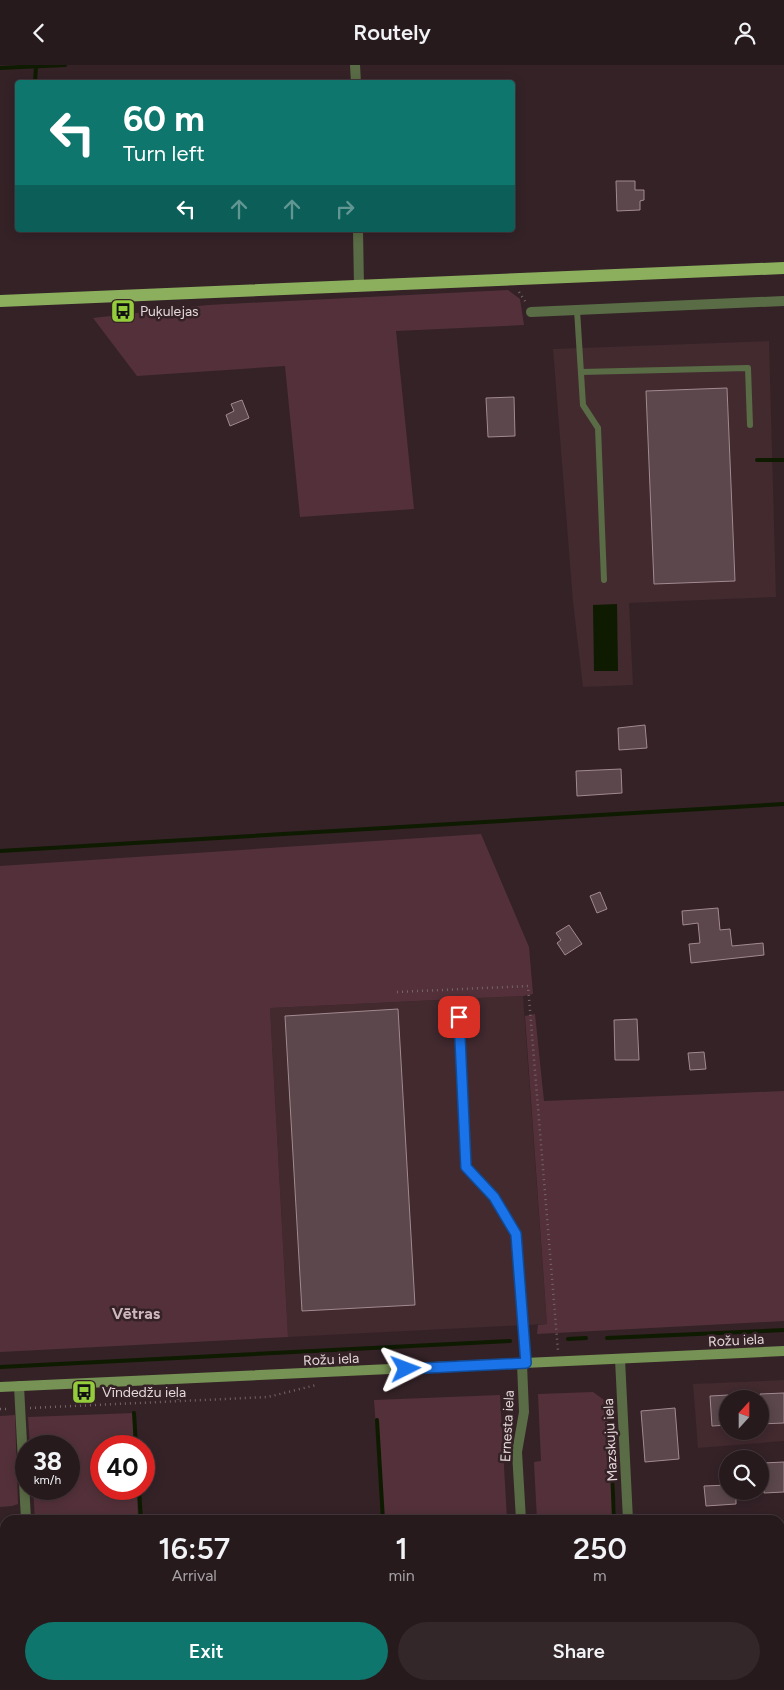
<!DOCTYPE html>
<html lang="en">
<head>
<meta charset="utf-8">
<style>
	body { margin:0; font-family:Figtree,sans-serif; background:#33272a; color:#f1f3f6; height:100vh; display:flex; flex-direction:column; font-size:19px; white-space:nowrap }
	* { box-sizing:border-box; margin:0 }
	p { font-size:16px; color:#a4a1a4 }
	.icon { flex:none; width:28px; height:28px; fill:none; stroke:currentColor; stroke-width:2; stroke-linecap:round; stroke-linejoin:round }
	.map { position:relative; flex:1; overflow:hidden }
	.details { position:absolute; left:0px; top:1450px; width:785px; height:175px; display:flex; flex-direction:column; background:#271a1d; border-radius:15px 15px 0 0; box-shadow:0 2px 12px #0003,0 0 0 1px #43383b }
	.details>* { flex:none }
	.guide { position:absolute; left:15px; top:15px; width:500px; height:152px; border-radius:5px; box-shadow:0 2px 12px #0003,0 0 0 1px #43383b; background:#0f766e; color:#fff; overflow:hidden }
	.needle { width:32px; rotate:21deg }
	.buttons { position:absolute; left:719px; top:1325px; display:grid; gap:10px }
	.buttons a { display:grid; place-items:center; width:50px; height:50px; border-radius:50%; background:#271a1d; box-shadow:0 2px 12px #0003,0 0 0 1px #43383b; font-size:25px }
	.speed { position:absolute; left:15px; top:1370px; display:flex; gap:10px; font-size:25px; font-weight:700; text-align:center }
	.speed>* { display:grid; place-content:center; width:65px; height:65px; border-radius:50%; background:#271a1d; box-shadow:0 2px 12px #0003,0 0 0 1px #43383b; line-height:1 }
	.speed small { font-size:12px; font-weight:400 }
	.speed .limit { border:8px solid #d22; background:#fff; color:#111 }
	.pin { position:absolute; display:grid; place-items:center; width:42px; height:42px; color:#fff; margin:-21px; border-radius:10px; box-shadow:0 2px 8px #0006 }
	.me { position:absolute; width:55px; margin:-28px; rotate:87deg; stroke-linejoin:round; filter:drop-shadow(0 0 4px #0008) }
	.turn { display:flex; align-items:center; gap:18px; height:105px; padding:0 25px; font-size:22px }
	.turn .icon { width:65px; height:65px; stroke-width:2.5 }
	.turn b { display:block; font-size:35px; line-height:42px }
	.lanes { display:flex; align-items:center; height:48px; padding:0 25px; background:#0003; justify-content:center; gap:25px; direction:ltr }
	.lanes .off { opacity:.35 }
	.eta { display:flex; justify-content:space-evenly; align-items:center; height:85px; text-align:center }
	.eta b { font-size:30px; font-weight:600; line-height:35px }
	.action { display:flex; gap:10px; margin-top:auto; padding:10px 25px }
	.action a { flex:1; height:58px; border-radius:30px; background:#0f766e; color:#fff; font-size:20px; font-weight:600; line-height:58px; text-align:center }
	.action a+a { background:#33272a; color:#f1f3f6 }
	header { display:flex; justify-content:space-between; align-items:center; height:65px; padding:0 25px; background:#271a1d; font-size:22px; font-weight:600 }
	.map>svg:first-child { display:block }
</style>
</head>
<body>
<header><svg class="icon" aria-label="back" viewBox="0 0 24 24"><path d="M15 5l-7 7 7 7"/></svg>Routely<svg class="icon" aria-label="person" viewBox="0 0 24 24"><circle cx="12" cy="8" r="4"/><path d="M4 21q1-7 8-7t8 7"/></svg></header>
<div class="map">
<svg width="784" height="1625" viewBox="0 0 784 1625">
	<rect width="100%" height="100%" fill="#342227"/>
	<g fill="#422a2f" fill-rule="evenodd">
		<path d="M769,276L776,532L629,538L633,620L583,622L573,537L553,284Z"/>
		<path d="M523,931L547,1259L288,1272L270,943Z"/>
		<path d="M784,1315V1376L698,1383L693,1319ZM728,1334H760V1366H728Z"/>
	</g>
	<g fill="#54313a">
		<path d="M508,225L520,234L524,260L396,266L414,444L300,452L285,301L137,311L93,253L208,240Z"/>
		<path d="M481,769L529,882L533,929L523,931L270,943L288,1272L0,1287V801Z"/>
		<path d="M535,949L544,1036L784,1026V1256L537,1269L538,1260L547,1259L525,951Z"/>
		<path d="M593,1327L611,1340L616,1455H537L534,1397L541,1396L538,1329Z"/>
		<path d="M500,1330L507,1455H383L374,1335Z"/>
		<path d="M134,1348L135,1381H101V1424H137L138,1455H35L33,1424H69V1381H30L28,1352Z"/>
		<path d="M15,1350L18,1439L12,1441L0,1442V1351Z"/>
		<path d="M393,1620H516L517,1625H394Z"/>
		<rect x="545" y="1620" width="81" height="5"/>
	</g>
	<path fill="#0e1b00" d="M617,539L618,606H594L593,540Z"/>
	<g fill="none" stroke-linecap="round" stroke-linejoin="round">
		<g stroke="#0e1b00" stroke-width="4">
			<path d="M0,3L65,0"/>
			<path d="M35,18L36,1"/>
			<path d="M757,395H784"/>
			<path d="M0,786L784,739"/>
			<path d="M607,1273L784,1265"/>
			<path d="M568,1274L586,1273"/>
			<path d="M0,1302L510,1276"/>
			<path d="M134,1348L136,1381"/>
			<path d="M610,1351L614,1455"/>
			<path d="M377,1355L383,1455"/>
			<path d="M139,1424L141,1455"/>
			<path d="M151,1620V1625"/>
			<path d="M393,1620V1625"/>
			<path d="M620,1620V1625"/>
		</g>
	</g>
	<g fill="#5b474c" stroke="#a28a90">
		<path d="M616,116H635V125H644V135L640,136V145L617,146Z"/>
		<path d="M727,323L735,516L654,519L646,326Z"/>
		<path d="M514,332L515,371L488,372L486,333Z"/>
		<path d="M242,335L249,353L230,361L226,350L234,346L231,339Z"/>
		<path d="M645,660L647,683L619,685L618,663Z"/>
		<path d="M621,704L622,728L577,731L576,706Z"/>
		<path d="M600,827L607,844L597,848L590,831Z"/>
		<path d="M718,843L720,865L730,864L732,881L763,878L764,890L691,898L689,879L700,878L698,858L683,860L682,846Z"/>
		<path d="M569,860L582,879L565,890L557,878L561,875L556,868Z"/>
		<path d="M398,944L415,1240L302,1246L285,951Z"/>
		<path d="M637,954L639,995H615L614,955Z"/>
		<path d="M704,987L706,1004L690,1005L688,988Z"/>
		<path d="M784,1328V1358L760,1359V1329Z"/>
		<path d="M728,1330V1360L712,1361L710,1331Z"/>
		<path d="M675,1343L679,1394L645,1397L641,1346Z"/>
		<path d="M784,1397V1427L764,1428L763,1398Z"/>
		<path d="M728,1420V1426H736V1439L706,1441L704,1421Z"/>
	</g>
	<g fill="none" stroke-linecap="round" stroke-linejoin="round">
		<g stroke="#756569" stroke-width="2.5" stroke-dasharray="1 4" stroke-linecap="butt">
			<path d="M519,227L527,239"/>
			<path d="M397,927L528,921L558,1286"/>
			<path d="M178,1329V1336"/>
			<path d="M30,1343L268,1332L316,1320"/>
			<path d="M0,1344H10"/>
			<path d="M635,1620V1625"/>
		</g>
		<g stroke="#5a6c46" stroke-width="6">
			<path d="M577,245L583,340L598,363L604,515"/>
			<path d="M581,307L748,303L750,360"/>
			<path d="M459,952L466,1102L493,1132L515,1169L526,1298"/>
		</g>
		<g stroke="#5a6c46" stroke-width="10">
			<path d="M355,0L356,18"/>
			<path d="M358,165L359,221"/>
			<path d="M531,247L784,236"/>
			<path d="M620,1294L628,1455"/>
			<path d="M19,1321L26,1455"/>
			<path d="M521,1455L517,1387L524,1347L522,1299"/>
			<path d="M34,1620L35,1625"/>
			<path d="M530,1620V1625"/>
		</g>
		<path stroke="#769254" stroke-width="10" d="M0,1322L784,1286"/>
		<path stroke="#8caf5e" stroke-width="12" d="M0,236L784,203"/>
	</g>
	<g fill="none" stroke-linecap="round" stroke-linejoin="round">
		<defs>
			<path id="route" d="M406,1304L526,1298L516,1169L494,1132L466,1102L459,952"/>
		</defs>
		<use href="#route" stroke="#114b97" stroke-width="12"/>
		<use href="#route" stroke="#1a73e8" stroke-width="9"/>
	</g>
	<defs>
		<symbol id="bus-square" viewBox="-11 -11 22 22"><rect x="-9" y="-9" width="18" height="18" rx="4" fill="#94cc3b" stroke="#342227"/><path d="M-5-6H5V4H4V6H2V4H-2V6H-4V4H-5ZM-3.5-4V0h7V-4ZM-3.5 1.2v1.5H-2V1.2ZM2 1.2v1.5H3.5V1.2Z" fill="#111"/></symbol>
	</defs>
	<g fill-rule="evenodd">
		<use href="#bus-square" x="109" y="232" width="28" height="28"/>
		<use href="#bus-square" x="70" y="1313" width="28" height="28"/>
	</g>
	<g text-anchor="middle" stroke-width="5" stroke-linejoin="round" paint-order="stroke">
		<g font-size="14" fill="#e4d7d9" stroke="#342227" text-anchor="start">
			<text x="140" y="251">Puķulejas</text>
			<text x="102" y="1332">Vīndedžu iela</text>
		</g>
		<g font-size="14" fill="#e4d7d9" stroke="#342227">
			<text transform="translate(736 1275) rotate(-3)" y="5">Rožu iela</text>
			<text transform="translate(331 1294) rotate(-3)" y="5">Rožu iela</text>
			<text transform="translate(507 1361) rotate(-87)" y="5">Ernesta iela</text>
			<text transform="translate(610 1375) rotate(-93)" y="5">Mazskuju iela</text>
		</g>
		<g font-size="16" font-weight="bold" fill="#cfb7bc" stroke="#342227">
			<text x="136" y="1254">Vētras</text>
		</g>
	</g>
</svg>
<div class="buttons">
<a><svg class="needle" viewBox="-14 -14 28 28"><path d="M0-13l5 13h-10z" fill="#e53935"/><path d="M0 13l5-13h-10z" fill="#a4a1a4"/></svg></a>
<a><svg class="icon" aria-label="search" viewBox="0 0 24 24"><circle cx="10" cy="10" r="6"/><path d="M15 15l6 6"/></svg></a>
</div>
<div class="speed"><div>38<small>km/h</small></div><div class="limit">40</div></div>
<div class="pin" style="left:459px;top:952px;background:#d93025"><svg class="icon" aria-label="arrive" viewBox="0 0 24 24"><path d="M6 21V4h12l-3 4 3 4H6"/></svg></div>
<svg class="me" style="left:406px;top:1304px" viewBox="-20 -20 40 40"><path d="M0-17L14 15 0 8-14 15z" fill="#1a73e8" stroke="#fff" stroke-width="4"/></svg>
<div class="guide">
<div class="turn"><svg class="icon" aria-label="left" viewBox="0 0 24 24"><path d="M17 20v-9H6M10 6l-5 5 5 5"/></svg><div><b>60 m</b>Turn left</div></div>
<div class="lanes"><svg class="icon" aria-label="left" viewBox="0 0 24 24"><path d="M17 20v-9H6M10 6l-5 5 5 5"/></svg><svg class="icon off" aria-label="ahead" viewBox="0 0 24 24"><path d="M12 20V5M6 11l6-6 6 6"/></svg><svg class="icon off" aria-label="ahead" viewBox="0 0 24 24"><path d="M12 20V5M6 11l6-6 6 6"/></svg><svg class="icon off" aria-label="right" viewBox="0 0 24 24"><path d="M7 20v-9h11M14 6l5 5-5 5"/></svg></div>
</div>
<section class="details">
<div class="eta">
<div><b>16:57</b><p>Arrival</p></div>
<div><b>1</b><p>min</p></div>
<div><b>250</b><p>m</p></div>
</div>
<div class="action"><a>Exit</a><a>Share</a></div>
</section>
</div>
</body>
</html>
